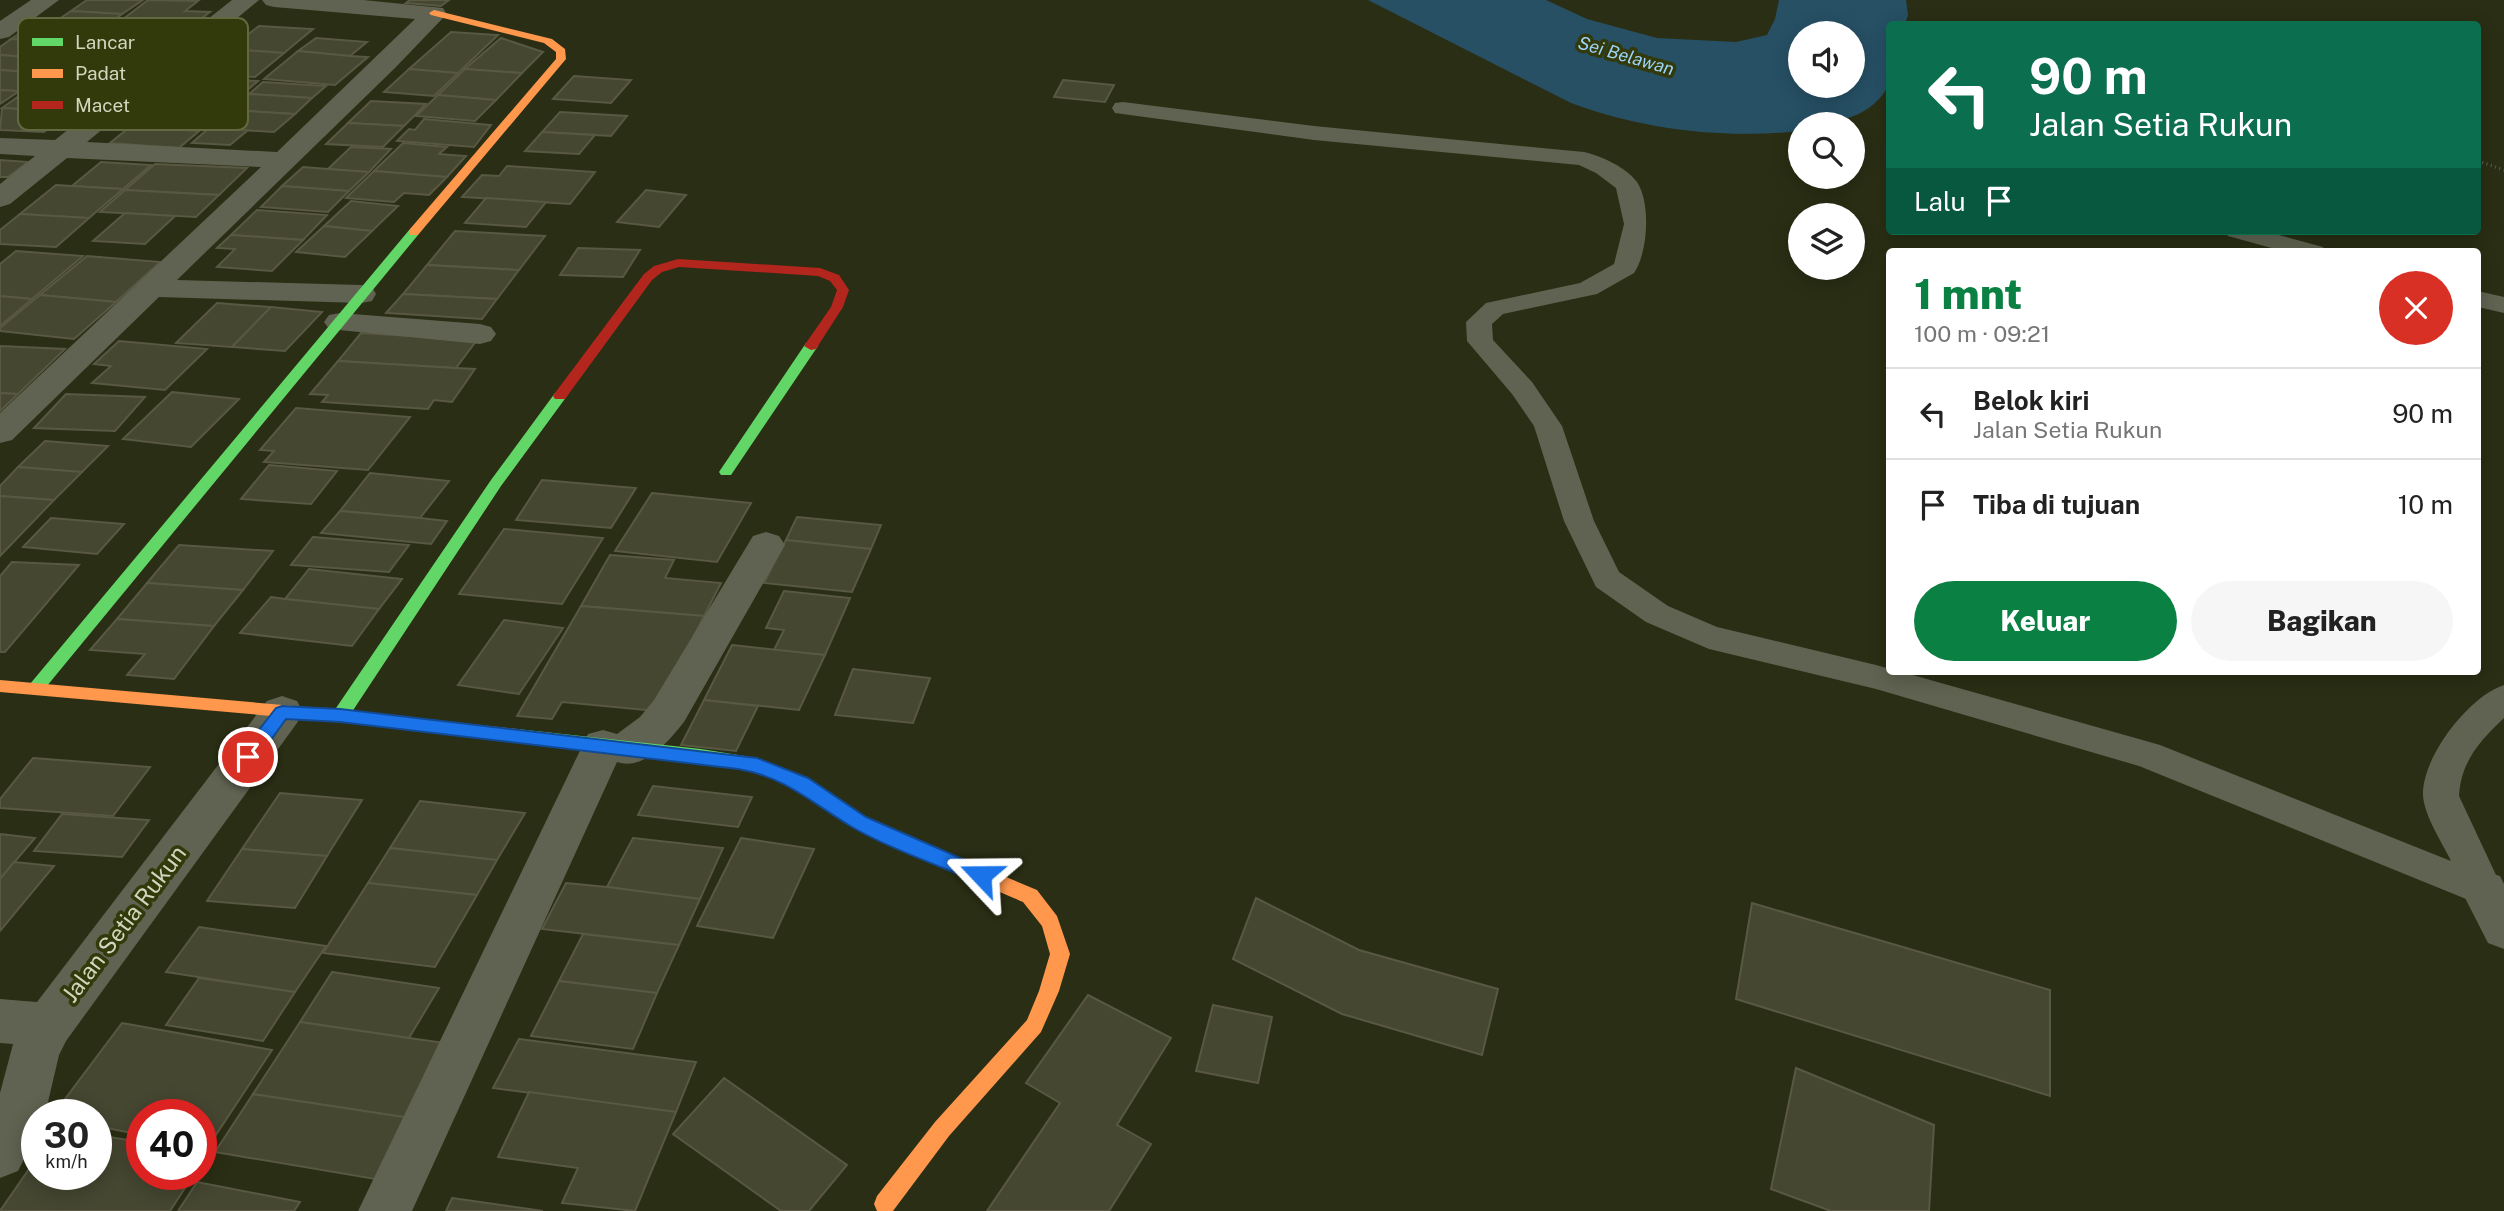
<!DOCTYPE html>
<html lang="id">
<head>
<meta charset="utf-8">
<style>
	body { margin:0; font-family:"Public Sans",sans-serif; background:#f6f6f6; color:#222; height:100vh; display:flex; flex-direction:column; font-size:26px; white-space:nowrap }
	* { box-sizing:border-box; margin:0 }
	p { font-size:23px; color:#767676 }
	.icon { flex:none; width:38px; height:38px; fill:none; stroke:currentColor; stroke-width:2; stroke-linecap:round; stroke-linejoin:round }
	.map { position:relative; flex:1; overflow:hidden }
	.details { position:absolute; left:1886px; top:248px; width:595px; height:427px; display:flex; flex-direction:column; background:#fff; border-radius:7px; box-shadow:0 4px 18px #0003 }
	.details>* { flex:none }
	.banner { position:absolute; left:1886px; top:21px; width:595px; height:214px; border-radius:7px; box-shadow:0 4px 18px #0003; background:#0b6e4f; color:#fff; overflow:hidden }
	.controls { position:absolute; left:1788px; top:21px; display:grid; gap:14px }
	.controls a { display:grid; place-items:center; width:77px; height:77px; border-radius:50%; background:#fff; box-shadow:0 4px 18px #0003; font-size:35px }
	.speed { position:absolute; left:21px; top:1099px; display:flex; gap:14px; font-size:35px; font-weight:700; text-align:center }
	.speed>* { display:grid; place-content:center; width:91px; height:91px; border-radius:50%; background:#fff; box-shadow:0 4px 18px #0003; line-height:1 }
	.speed small { font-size:18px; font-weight:400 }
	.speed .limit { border:10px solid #d22; background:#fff; color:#111 }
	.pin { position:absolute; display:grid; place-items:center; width:60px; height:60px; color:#fff; margin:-30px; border:4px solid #fff; border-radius:50%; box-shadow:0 2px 7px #0007 }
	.me { position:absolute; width:77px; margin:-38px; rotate:293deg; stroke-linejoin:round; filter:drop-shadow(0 0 5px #0008) }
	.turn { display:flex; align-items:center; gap:24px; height:147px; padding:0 28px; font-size:32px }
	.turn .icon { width:91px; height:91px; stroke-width:2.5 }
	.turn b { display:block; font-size:49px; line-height:60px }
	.then { display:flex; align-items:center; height:66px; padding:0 28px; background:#0003; gap:14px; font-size:26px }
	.round { display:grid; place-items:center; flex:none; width:74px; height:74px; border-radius:37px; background:#f6f6f6 }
	.overview { display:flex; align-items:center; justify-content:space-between; height:119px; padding:0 28px }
	h1 { font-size:42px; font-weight:800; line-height:52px; color:#0b8043 }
	.primary-button { display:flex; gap:14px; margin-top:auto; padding:14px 28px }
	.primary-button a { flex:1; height:80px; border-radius:42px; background:#0b8043; color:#fff; font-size:28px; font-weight:800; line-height:80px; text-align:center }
	.primary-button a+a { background:#f6f6f6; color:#222 }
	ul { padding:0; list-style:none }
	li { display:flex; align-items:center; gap:21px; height:91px; padding:0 28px; border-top:2px solid #e0e0e0 }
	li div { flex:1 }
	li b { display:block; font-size:26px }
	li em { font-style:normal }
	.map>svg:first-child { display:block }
</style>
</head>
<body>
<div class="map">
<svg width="2504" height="1211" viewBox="0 0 2504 1211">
	<rect width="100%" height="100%" fill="#2a2e14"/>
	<path fill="#275065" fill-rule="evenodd" d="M1368,0H1546L1587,19L1657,38L1736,42L1767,35L1775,19L1779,0H1906L1908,15L1905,24H1890C1890,38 1894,73 1889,84C1873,118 1835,124 1801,124V131C1724,139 1643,130 1571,103ZM1801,33H1853V86H1801Z"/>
	<g fill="#464731" stroke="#585843" stroke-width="2">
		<path d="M87,0H143L122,14L71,11Z"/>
		<path d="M148,0L198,1L185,11L210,12L180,35L106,32Z"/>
		<path d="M410,0H449L441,6L406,3Z"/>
		<path d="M71,11L122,14L97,32L46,28Z"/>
		<path d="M259,26L313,29L284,53L229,49Z"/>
		<path d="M28,28L101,32L85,44L11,39Z"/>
		<path d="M451,32L498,35L458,73L409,69Z"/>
		<path d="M316,38L367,42L350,56L298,51Z"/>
		<path d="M501,38L543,52L522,73L465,69Z"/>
		<path d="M11,39L85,44L63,59L0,55V47Z"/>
		<path d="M229,49L284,53L255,77L199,73Z"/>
		<path d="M298,51L350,56L368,57L335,85L264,79Z"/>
		<path d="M0,55L63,59L44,73L0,70Z"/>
		<path d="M409,69L458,73L434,96L384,92Z"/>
		<path d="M465,69L522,73L496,100L438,95Z"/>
		<path d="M0,70L44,73L19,91L0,90Z"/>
		<path d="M574,76L631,80L611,103L553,99Z"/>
		<path d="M193,77L258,81L239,97L174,92Z"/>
		<path d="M1063,80L1114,85L1105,102L1054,97Z"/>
		<path d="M263,82L326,86L312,98L249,94Z"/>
		<path d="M0,90L19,91L0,104Z"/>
		<path d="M26,91L93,94L71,112L2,108Z"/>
		<path d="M249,94L312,98L295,114L230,110Z"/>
		<path d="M438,95L496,100L475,121L416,116Z"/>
		<path d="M371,101L426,104L404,126L348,123Z"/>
		<path d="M2,108L71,112L44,132L0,130Z"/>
		<path d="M154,108L221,112L199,131L131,126Z"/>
		<path d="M230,110L295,114L274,132L209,128Z"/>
		<path d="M560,112L627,116L611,136L542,132Z"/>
		<path d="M424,119L491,125L474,147L397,141L409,129L415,130Z"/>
		<path d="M348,123L404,126L383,147L326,144Z"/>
		<path d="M131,126L199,131L179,148L110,143Z"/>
		<path d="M209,128L248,130L230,145L192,143Z"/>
		<path d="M542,132L595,135L579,154L525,151Z"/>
		<path d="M403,143L447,147L439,154L466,156L447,177L374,171Z"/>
		<path d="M351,147L391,149L369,172L328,169Z"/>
		<path d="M0,160L28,162L8,177H0Z"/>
		<path d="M101,162L151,165L123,189L72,186Z"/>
		<path d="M155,164L247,168L219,195L125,190Z"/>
		<path d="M507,166L595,172L570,204L462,197L482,175L499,176Z"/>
		<path d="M303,167L328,169L369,172L349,191L282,186Z"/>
		<path d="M374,171L447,177L429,195L404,193L394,202L346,198Z"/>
		<path d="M56,185L123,189L89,218L20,214Z"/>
		<path d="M282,186L349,191L328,212L261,207Z"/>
		<path d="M125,190L219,195L196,217L100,212Z"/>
		<path d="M646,190L686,195L659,227L617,222Z"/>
		<path d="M486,198L546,202L526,227L465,223Z"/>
		<path d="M351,201L398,206L372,231L324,226Z"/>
		<path d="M257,210L327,215L303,240L231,235Z"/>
		<path d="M125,213L175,216L145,244L93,241Z"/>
		<path d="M20,214L89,218L56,247L0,244V230Z"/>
		<path d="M324,226L372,231L345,257L296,252Z"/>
		<path d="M455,231L545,236L519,270L427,265Z"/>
		<path d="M231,235L303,240L272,271L217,267L235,249L217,248Z"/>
		<path d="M578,248L640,250L623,277L560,275Z"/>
		<path d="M16,251L83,256L32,299L0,296V264Z"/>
		<path d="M87,256L160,262L116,302L40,295Z"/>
		<path d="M427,265L519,270L497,299L403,294Z"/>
		<path d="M403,294L497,299L482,319L386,313Z"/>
		<path d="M40,295L116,302L74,339L0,331V328Z"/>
		<path d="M0,296L32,299L0,326Z"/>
		<path d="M217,303L271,307L232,347L176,343Z"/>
		<path d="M271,307L322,312L285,351L232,347Z"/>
		<path d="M361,333L477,340L456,368L338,361Z"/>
		<path d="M119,341L207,349L165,390L92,383L111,366L94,364Z"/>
		<path d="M0,346L65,349L18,394L0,393Z"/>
		<path d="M338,361L456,368L475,369L452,402L434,400L428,409L322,402L328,395L310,394Z"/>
		<path d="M172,392L239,399L191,447L123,439Z"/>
		<path d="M0,393L18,394L0,411Z"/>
		<path d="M66,394L145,397L115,431L34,428Z"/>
		<path d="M296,408L410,417L368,470L264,462L274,451L260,450Z"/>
		<path d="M45,441L108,446L82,472L18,467Z"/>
		<path d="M269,465L337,471L311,504L241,499Z"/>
		<path d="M18,467L82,472L54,500L0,496V486Z"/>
		<path d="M370,473L449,481L420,518L340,511Z"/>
		<path d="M542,480L636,488L611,528L516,520Z"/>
		<path d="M652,493L751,503L717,562L615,551Z"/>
		<path d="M0,496L54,500L0,556Z"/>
		<path d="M340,511L420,518L447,521L431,544L321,533Z"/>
		<path d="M797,517L881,525L871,549L786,540Z"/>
		<path d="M51,518L124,524L97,554L23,547Z"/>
		<path d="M504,529L603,538L562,604L459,594Z"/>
		<path d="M313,537L409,545L389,572L291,565Z"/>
		<path d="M786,540L871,549L852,592L764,583Z"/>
		<path d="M179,545L273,551L243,590L147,583Z"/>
		<path d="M610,555L674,560L665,578L721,583L704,616L581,606Z"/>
		<path d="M12,562L79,565L5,652H0V576Z"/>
		<path d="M309,569L402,579L379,609L285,599Z"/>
		<path d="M147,583L243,590L214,626L117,619Z"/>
		<path d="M784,591L850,598L825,655L774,650L784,630L766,628Z"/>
		<path d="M271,597L285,599L379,609L352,646L240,633Z"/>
		<path d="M581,606L704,616L656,711L562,702L552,719L517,716Z"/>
		<path d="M117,619L214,626L174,679L127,675L145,654L90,650Z"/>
		<path d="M504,620L563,628L519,694L458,685Z"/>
		<path d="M732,645L825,655L799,710L704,700Z"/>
		<path d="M853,669L930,678L913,723L835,715Z"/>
		<path d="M704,700L758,706L736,751L681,745Z"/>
		<path d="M33,758L150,767L113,816L0,808V799Z"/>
		<path d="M653,786L752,797L738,827L638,815Z"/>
		<path d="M280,793L362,800L327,856L242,849Z"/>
		<path d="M420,801L525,813L497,860L390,848Z"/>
		<path d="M62,814L149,820L122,857L34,851Z"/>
		<path d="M0,834L35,838L0,879Z"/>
		<path d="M633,838L723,848L700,899L607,887Z"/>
		<path d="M741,838L814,849L773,938L697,926Z"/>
		<path d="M390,848L497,860L477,895L368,883Z"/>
		<path d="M242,849L327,856L295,908L207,901Z"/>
		<path d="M14,862L54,866L0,931V879Z"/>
		<path d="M368,883L477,895L435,967L323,953Z"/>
		<path d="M566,883L607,887L700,899L679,945L542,929Z"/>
		<path d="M1256,898L1359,950L1498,989L1482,1055L1342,1014L1233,959Z"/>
		<path d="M1752,903L2050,990V1096L1736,999Z"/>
		<path d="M199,927L326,946L295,992L166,972Z"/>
		<path d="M583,934L679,945L657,993L559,981Z"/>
		<path d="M332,972L439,988L409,1038L300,1022Z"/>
		<path d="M199,978L295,992L263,1041L166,1025Z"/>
		<path d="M559,981L657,993L633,1049L531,1036Z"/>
		<path d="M1088,995L1171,1038L1117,1125L1151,1144L1109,1211H987L1060,1103L1026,1083Z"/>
		<path d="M1213,1005L1272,1017L1258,1083L1196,1071Z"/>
		<path d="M300,1022L409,1038L452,1044L410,1118L253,1094Z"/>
		<path d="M122,1023L272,1050L208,1147L201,1146V1115H142V1135L96,1126V1115H53Z"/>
		<path d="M519,1039L696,1062L676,1112L493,1088Z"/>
		<path d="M1796,1068L1934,1125L1929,1211H1831L1771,1189Z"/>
		<path d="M724,1078L847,1165L809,1211H781L673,1134Z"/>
		<path d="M529,1092L676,1112L635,1211L562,1203L578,1168L498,1157Z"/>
		<path d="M253,1094L410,1118L375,1179L215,1152Z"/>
		<path d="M96,1135L142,1142V1174H194L170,1211H0L31,1166L37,1167V1174H96Z"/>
		<path d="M197,1182L300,1202L294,1211H178Z"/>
		<path d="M452,1198L543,1211H446Z"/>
	</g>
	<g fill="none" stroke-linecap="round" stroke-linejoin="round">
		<path stroke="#5a5e4c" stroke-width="3.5" stroke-dasharray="1 3.5" stroke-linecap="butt" d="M2478,161L2504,170"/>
		<g fill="#606351" fill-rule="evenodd">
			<path d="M1123,102L1314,126L1584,152C1601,156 1626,167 1637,182C1651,203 1648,253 1634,273L1597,294L1503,314L1492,324L1493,340L1532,382L1562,426L1594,521L1619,572L1668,606L1717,627L1876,665L1890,669V672H1902L2160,745L2451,861C2442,842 2424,816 2423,795C2422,757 2469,696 2504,685V718C2480,741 2461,761 2459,796L2503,890L2497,901L2484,906L2471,901L2139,766L1876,689L1709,649L1646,622L1596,587L1564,521L1534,426L1512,394L1467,341L1466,322L1486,303L1580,283L1614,264L1624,224L1616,188L1596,173L1579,165L1314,140L1115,113L1112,108L1115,103Z"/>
			<path d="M2225,231H2264L2323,247L2326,252H2286L2228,236Z"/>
			<path d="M2478,291L2504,297V313L2478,307Z"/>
		</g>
		<g fill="#606351" fill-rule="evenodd">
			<path d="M31,0H59L9,37L0,39V21Z"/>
			<path d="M232,0H259L87,142L277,152L415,19L274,7L266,5L262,0H363L443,8L446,13L443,18L395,68L177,280L361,285L372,287L376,294L372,301L361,303L159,297L12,440L0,443V413L261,167L67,158L10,204L0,207V184L35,156L0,154V138L55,140Z"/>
			<path d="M340,313L480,324L491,327L496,334L491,341L480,344L329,329L324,322L329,315Z"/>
			<path d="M766,532L779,536L785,545L684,722C668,742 644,771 617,762L412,1211H358L588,734L603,730L617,734L640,717L654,700L753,536Z"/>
			<path d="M282,696L297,701L303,712L297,723L66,1041L59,1055L45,1115H37V1134L18,1171L0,1178V1093L13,1044L0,1043V999L37,1002L267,701Z"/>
			<path d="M2484,871L2500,876L2504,884V949L2488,943L2461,890L2468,876Z"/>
		</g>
		<g fill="#63d668" fill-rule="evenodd">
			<path d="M414,228L418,229V235L42,692H30L28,688L30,684L410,229Z"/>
			<path d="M811,342L818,346L731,475H721L719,472L721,469L806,343Z"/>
			<path d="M560,392L567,396L501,486L346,721H334L332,716L334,711L491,480L555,393Z"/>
			<path d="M517,729L701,749L757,758L808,778L840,800L843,805L840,810L834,812L828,810L796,788L755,772L701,763L517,743L511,741L508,736L511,731Z"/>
		</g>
		<g fill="#ff974d" fill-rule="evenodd">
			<path d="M434,10L552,39L565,49L566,59L418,235H410V229L556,59V52L544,43L431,15L429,13Z"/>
			<path d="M0,680L340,710L517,729L523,731L526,736L523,741L517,743L340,722L0,692Z"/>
			<path d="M834,798L866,818L1037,890L1057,916L1070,954L1059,991L1041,1032L949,1136L893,1211H877L874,1204L877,1196L935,1122L1027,1020L1039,991L1050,954L1042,926L1023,902C990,887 837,828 825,805L828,800Z"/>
		</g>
		<path fill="#b3261e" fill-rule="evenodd" d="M678,259L820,268L839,275L849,290L843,307L816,349L811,350L804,346L831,307L837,290L830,281L818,276L679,267L662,272L652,280L565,399H555L553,396L555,393L644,274L654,266Z"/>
	</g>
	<path fill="#1a73e8" stroke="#114b97" stroke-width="2" d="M282,706L340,709L757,758L808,778L866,817L988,870L991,875L988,881L981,883L975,881C937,865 886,847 852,827C812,803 786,777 738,769L340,722L286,719L255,762H242L240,757L242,752L276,708Z"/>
	<g text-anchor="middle" stroke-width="7" stroke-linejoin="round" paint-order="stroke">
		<g font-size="18" font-style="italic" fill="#9dd5fa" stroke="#32390a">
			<text transform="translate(1626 56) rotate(16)" y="6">Sei Belawan</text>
		</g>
		<g font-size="23" fill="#d1d6be" stroke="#32390a">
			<text transform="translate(124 924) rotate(-53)" y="8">Jalan Setia Rukun</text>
		</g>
	</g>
	<rect x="18" y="18" width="230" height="112" rx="10" fill="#32390a" stroke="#626840" stroke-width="2"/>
	<rect x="32" y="38" width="31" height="8" fill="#63d668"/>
	<rect x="32" y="69" width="31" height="9" fill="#ff974d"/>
	<rect x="32" y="101" width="31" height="8" fill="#b3261e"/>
	<g font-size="19" fill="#d1d6be">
		<text x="75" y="49">Lancar</text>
		<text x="75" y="80">Padat</text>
		<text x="75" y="112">Macet</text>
	</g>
</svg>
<div class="controls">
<a><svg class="icon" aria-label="sound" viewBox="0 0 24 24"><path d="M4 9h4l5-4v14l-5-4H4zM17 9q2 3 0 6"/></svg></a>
<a><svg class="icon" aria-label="search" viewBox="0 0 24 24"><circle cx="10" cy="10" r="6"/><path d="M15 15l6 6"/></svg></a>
<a><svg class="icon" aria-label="layers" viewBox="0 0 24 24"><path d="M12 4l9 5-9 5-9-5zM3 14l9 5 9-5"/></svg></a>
</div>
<div class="speed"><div>30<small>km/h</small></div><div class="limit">40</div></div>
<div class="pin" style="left:248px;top:757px;background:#d93025"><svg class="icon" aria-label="arrive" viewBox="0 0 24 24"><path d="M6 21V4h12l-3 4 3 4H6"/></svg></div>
<svg class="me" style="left:981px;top:875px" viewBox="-20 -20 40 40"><path d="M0-17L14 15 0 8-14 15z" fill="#1a73e8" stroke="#fff" stroke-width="4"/></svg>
<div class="banner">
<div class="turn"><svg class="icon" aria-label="left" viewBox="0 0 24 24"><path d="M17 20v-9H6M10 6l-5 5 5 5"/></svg><div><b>90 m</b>Jalan Setia Rukun</div></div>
<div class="then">Lalu<svg class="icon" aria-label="arrive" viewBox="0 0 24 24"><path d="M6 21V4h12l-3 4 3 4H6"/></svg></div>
</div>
<section class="details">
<div class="overview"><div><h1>1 mnt</h1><p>100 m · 09:21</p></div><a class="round" style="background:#d93025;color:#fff"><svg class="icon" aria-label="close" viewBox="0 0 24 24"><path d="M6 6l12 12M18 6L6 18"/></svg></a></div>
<ul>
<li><svg class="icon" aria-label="left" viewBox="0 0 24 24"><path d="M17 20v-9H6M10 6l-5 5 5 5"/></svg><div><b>Belok kiri</b><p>Jalan Setia Rukun</p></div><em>90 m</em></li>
<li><svg class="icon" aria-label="arrive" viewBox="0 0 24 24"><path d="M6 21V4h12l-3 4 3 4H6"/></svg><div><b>Tiba di tujuan</b></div><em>10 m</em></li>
</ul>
<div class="primary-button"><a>Keluar</a><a>Bagikan</a></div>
</section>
</div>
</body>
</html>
